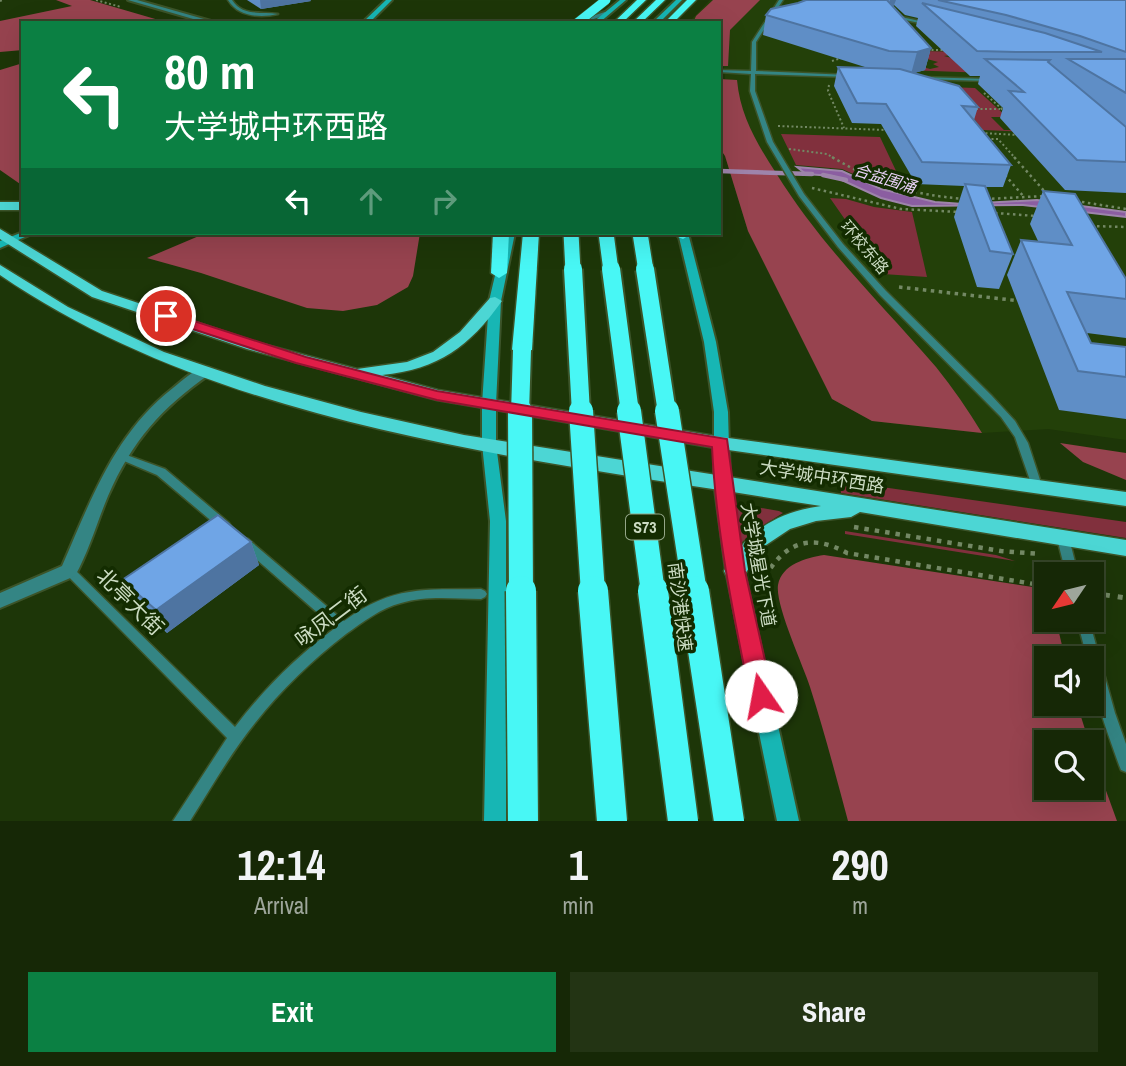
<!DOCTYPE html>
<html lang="en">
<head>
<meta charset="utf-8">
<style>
	body { margin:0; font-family:"Archivo Narrow","Noto Sans SC",sans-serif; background:#233414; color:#f1f3f6; height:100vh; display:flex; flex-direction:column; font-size:26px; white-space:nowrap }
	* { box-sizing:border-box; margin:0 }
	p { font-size:23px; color:#9ea69b }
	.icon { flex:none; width:38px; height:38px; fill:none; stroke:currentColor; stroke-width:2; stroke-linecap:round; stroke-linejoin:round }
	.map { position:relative; height:821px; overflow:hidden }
	.drawer { display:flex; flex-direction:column; background:#162806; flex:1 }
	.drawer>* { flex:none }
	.banner { position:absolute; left:21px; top:21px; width:700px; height:214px; border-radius:0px; box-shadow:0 7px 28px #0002,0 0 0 2px #354428; background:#0b8043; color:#fff; overflow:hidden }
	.needle { width:46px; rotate:235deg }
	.controls { position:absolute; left:1034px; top:562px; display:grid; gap:14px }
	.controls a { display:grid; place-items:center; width:70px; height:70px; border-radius:0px; background:#162806; box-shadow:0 7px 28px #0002,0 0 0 2px #354428; font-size:35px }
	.pin { position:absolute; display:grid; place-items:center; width:60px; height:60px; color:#fff; margin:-30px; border:4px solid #fff; border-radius:50%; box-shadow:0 2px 7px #0007 }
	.me { position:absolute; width:77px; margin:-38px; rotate:348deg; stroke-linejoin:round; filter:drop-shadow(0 0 5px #0008) }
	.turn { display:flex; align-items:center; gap:24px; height:147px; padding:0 28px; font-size:32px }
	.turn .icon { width:91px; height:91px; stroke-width:2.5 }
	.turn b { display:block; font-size:49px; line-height:60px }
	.lanes { display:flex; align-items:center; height:66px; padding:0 28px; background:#0003; justify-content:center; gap:35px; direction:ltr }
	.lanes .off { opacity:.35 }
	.eta { display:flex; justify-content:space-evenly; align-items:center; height:119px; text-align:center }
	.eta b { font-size:42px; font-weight:700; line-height:49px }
	.action { display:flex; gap:14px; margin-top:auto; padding:14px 28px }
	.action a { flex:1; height:80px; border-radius:0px; background:#0b8043; color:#fff; font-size:28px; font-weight:700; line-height:80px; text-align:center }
	.action a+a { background:#233414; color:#f1f3f6 }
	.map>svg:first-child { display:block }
</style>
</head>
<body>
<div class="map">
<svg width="1126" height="821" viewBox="0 0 1126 821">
	<rect width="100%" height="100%" fill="#1d3608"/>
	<path fill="#234009" d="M710,0H1086L1126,9V440L1048,429L982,433L872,421L832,399L748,231L725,156L719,147V79H725L724,67L719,66V23H688Z"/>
	<g fill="#81303d">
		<path d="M920,51L972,52L944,56L1015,74L905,70L909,63L930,69L939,67L933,64L938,62L927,59Z"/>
		<path d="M948,87L975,88L1007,117H991L1004,130L1062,131L1126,92L1083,134L983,130Z"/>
		<path d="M781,134L880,137L907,194L880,186L842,169L796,165Z"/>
		<path d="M830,198L846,199L874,207L912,212L927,277L883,274Z"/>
		<path d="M840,481L1126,522V538L841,493Z"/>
		<path d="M726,502L779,511L783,513L754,531L737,547Z"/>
		<path d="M845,531L996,555L1015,561L845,534Z"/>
	</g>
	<g fill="#97434f">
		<path d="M56,0H90L169,23H23V50L0,52V21L72,6Z"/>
		<path d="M713,0H760L730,30L728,66H719V23H693L696,16Z"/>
		<path d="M23,63V186L0,170V70Z"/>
		<path d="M719,79L737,80C740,115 757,144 776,173C822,247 880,302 936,367C953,388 968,410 982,433L872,421L832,399L748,231L725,156L719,147Z"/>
		<path d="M206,233H420L413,276L408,287L377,305L343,311L307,308L201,273L147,258Z"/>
		<path d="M1060,443L1126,453V480L1083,462Z"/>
		<path d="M824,555L1046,589V620H1056L1065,658H1046V704H1077L1089,742H1046V788H1092V752L1117,821H848C836,776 824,731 810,687C803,665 775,605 778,585C782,564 806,558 824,555Z"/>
	</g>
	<path fill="#8b5ea1" stroke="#9e84ab" stroke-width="2" d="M797,167L842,171L881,189L935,202L963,204L1037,200L1126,212V217L1023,205L912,206L881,198L833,176L806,174Z"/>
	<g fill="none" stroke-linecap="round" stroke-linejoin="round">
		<g stroke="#9e84ab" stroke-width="4.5">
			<path d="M719,171L812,174"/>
			<path d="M823,175L846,180"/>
		</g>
		<defs>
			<g id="service">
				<path d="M228,0H232C243,17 261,11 278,14C261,18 238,17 228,0Z"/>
				<path d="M779,0H783L756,42V71L849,75L851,76L849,77L755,74V91L773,142L804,194L843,244L886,291L991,395L1015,421L1028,443L1042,486L1041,489H1033L1032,486L1015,437L1001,417L880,295L838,247L799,196L767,142L750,91L751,74L719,72V70L751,71L752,42Z"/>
				<path d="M892,15L929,23L931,24L929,25L891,17Z"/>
				<path d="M920,77L989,79L991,80L989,81L918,79Z"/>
				<path d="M121,453L165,469L229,523L231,526L229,529L225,530L221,529L157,475L117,458L116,456L117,454Z"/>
				<path d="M1063,534L1067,535L1069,538L1078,574H1066L1057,538L1059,535Z"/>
				<path d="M244,538L248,539L344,621C393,585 424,590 481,589L485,591L487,594L485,597L481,599C455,599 427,595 401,603C381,608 363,622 346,634C312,660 281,690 255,723C230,754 211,788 190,821H173L227,738L63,571L65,568L69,566L73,568L235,727C263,690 297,656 335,628L240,545L238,542L240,539Z"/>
				<path d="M1077,620H1089L1115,713L1126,744V772L1121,770L1119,765C1107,730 1092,695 1092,658H1087Z"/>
			</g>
			<path id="minor" d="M205,367L210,368L212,371L210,374C161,408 132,441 108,496C97,522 89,551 75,576L0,608V593L62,566C91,500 114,434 173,388C183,380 193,370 205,367Z"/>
			<g id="tertiary">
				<path d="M128,0H137L218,23H207Z"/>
				<path d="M605,12L607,15L580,23H570Z"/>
			</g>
			<g id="secondary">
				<path d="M386,0H392L369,23H362Z"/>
				<path d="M620,0H626L599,23H592Z"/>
				<path d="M676,0H682L659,23H652Z"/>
				<path d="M23,232L34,233L0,248V241Z"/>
				<path d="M505,233H515L501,301L496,404V444L506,521V821H484L490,521L482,444V404L489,301Z"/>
				<path d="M678,233H688L716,342L728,412L730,482L744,571L799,821H777L726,571L714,482V412L704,342Z"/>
			</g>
			<g id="primary">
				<rect x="0" y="202" width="23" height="8"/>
				<path d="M0,229L102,291L259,343L357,369L407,362L433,352L460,332L490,298L495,297L502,301C469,347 439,369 382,375L438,390L721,437L1126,492V506L721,449L437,400L247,349L92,297L0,239Z"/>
				<path d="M0,265L68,307L164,352L265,386L361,412L464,435L1126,540V556L860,512L851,517L816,521L790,529L763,547L743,577L735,579L727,577L724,571C745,532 777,512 821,506C552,462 229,432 0,275Z"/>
			</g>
			<g id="motorway">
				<path d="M637,0H646L622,23H613Z"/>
				<path d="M656,0H665L641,23H632Z"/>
				<path d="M687,0H696L673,23H664Z"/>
				<path d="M493,233H509L507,273L499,278L491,273Z"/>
				<path d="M523,233H539L532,350L522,356L512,350Z"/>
				<path d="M675,233H691V234L683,239L678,237Z"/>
			</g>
		</defs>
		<use href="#service" stroke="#3c5429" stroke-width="3"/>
		<use href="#minor" stroke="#3c5429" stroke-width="4"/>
		<use href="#tertiary" stroke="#3c5429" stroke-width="4"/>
		<use href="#secondary" stroke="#3c5429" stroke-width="4"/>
		<use href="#primary" stroke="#3c5429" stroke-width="3"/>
		<use href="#motorway" stroke="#3c5429" stroke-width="3"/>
		<g stroke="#738864" stroke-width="2" stroke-dasharray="2 2.5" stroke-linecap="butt">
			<path d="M96,0L121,7"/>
			<path d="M0,1L3,0"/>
			<path d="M927,50H947"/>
			<path d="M832,61L841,58"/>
			<path d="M829,85L828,91L844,128"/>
			<path d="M984,93L1004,111"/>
			<path d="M976,109H1000"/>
			<path d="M778,126L886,130"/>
			<path d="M981,133L1019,135"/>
			<path d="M987,139H998L1016,159"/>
			<path d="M789,149L827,154L835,159"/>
		</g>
		<g stroke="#738864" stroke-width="2.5" stroke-dasharray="2.5 3.5" stroke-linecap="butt">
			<path d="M832,157C880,185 909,194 964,199"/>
			<path d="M1014,157L1046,193"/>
			<path d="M1005,175L1024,197"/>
			<path d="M812,188L901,209L959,212"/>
			<path d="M986,199L1045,196"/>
			<path d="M1076,201L1126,209"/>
			<path d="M995,213L1036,216"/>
			<path d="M1091,226L1126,227"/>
		</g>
		<path stroke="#738864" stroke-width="3.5" stroke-dasharray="3.5 4.5" stroke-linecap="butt" d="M899,287L1020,301"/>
		<g stroke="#738864" stroke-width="4.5" stroke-dasharray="4.5 6" stroke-linecap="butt">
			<path d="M854,527L1001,551L1040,554"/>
			<path d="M765,577C785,542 811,533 847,553L1046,586"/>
		</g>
		<path stroke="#738864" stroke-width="5" stroke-dasharray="5 8" stroke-linecap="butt" d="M1092,593L1126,598"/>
		<use href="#service" fill="#348584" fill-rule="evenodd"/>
		<use href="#minor" fill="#348584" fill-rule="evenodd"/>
		<use href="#tertiary" fill="#348584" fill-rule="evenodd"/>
		<use href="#secondary" fill="#17b6b4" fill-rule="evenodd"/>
		<use href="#primary" fill="#4cd6d4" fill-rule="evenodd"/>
		<use href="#motorway" fill="#48f7f5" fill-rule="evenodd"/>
		<defs>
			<path id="motorway-bridge-far4" d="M577,23L606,0"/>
			<g id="motorway-bridge-far3">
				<path d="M571,233L573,271"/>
				<path d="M606,233L611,271"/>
				<path d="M640,233L646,271"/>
			</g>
			<g id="motorway-bridge-far2">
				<path d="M573,269L581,413"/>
				<path d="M611,269L630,413"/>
				<path d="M645,269L667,413"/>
				<path d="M520,413L522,350"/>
			</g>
			<g id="motorway-bridge-far1">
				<path d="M520,411L521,593"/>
				<path d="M581,411L593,593"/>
				<path d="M629,411L653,593"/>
				<path d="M667,411L695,593"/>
			</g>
			<g id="motorway-bridge">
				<path d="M521,591L523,821"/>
				<path d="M593,591L612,821"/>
				<path d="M653,591L683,821"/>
				<path d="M694,591L729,821"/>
			</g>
		</defs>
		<use href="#motorway-bridge-far4" stroke="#3c5429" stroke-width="10" stroke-linecap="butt"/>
		<use href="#motorway-bridge-far3" stroke="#3c5429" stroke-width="18" stroke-linecap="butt"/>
		<use href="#motorway-bridge-far2" stroke="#3c5429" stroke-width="22" stroke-linecap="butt"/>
		<use href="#motorway-bridge-far1" stroke="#3c5429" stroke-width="27" stroke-linecap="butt"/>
		<use href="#motorway-bridge" stroke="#3c5429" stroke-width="33" stroke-linecap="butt"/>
		<use href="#motorway-bridge-far4" stroke="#48f7f5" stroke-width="9"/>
		<use href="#motorway-bridge-far3" stroke="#48f7f5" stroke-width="15"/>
		<use href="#motorway-bridge-far2" stroke="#48f7f5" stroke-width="18"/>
		<use href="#motorway-bridge-far1" stroke="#48f7f5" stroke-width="24"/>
		<use href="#motorway-bridge" stroke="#48f7f5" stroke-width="30"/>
	</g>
	<g fill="#5f8ec6">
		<path d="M247,0H310L311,1L261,9Z"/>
		<path d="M806,0H1126V193L1065,190L1000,118L1003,108L978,84L980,76H970L916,26L918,18L905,15L894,5L893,6L931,48L925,70L914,73L978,107L974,120L1011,165L1003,187H985L1013,254L999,289L977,287L954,217L964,186L916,184L881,124L852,123L834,86L838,67L868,68L763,35L766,15Z"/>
		<path d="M1043,191L1126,279V338L1087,333L1091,343L1126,347V419L1059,410L1007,275L1021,240L1038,241L1030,224Z"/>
		<path d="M251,542L259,565L167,633L134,603L122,580Z"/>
	</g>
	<g fill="#4e74a1">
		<path d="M260,0H310L311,1L261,9Z"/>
		<path d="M890,0H896L894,5L888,11Z"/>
		<path d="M931,48L925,70L911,74L917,52Z"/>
		<path d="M251,542L259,565L167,633L156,610Z"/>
	</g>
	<g fill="#6fa5e6" stroke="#4e74a1" stroke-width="2">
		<path d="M806,0H887L931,48L917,52L889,51L766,15L771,9L798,3Z"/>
		<path d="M938,0H1126V52L1080,36L1006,15Z"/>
		<path d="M922,3L1045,33L1102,52H1016L977,51Z"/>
		<path d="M985,59L1050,60L1048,62L1126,127V162L1077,160L1009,91L1024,92Z"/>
		<path d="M1068,59H1126V93Z"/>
		<path d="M838,67L900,69L959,86L978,107L962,106L1011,165L922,162L886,104L857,103Z"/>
		<path d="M965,184L985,186L1013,254L990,251Z"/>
		<path d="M1043,191L1075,194L1126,279V299L1067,292L1091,343L1126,347V377L1078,371L1021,240L1072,245Z"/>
		<path d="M218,515L251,542L156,610L122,580Z"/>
	</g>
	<path fill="#e11d48" stroke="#92132f" stroke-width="2" d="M166,312L306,357L437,391L727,439L745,571L773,696L769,703L761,706L753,703L750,696C733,613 716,531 712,447L437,400L296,363L162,319V313Z"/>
	<g text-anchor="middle" stroke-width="7" stroke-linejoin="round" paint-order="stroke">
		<g font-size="16" font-style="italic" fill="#ead2f8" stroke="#132c00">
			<text transform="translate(885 178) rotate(17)" y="6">合益围涌</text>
		</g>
		<g font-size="16" fill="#cbdbc2" stroke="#132c00">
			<text transform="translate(865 247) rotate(50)" y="6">环校东路</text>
		</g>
		<rect fill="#132c00" stroke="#94a688" stroke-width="2" x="626" y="514.5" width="38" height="25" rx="5"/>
		<g font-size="16" font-weight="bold" fill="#cbdbc2">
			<text x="645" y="533">S73</text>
		</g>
		<g font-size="18" fill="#cbdbc2" stroke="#132c00">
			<text transform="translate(822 477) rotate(9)" y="6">大学城中环西路</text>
			<text transform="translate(758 565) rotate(80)" y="6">大学城星光下道</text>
			<text transform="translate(680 607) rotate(83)" y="6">南沙港快速</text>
		</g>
		<g font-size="21" fill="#cbdbc2" stroke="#132c00">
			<text transform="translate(130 602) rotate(45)" y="7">北亭大街</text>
			<text transform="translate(331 617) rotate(-37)" y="7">咏凤二街</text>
		</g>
	</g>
</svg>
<div class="controls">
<a><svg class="needle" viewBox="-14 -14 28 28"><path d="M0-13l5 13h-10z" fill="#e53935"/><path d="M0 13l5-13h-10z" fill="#9ea69b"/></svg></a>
<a><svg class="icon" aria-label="sound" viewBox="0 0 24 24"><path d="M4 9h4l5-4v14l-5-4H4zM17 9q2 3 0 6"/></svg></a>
<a><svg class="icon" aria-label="search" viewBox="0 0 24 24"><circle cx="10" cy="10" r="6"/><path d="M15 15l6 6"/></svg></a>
</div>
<div class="pin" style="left:166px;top:316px;background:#d93025"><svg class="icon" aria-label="arrive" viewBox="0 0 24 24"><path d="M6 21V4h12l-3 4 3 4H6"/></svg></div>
<svg class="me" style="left:761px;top:696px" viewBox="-20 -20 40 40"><circle r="19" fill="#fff"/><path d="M0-13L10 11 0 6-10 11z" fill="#e11d48"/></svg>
<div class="banner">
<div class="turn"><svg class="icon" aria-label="left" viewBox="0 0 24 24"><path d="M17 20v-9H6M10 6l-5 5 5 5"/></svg><div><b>80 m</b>大学城中环西路</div></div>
<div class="lanes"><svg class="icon" aria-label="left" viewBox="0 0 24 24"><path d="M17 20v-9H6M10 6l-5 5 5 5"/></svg><svg class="icon off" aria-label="ahead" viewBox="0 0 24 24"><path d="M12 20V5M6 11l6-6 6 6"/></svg><svg class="icon off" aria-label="right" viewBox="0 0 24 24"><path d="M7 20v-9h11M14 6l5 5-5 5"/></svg></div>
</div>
</div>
<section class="drawer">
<div class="eta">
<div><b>12:14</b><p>Arrival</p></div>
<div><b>1</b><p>min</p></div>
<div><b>290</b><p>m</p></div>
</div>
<div class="action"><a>Exit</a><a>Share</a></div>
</section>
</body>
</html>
